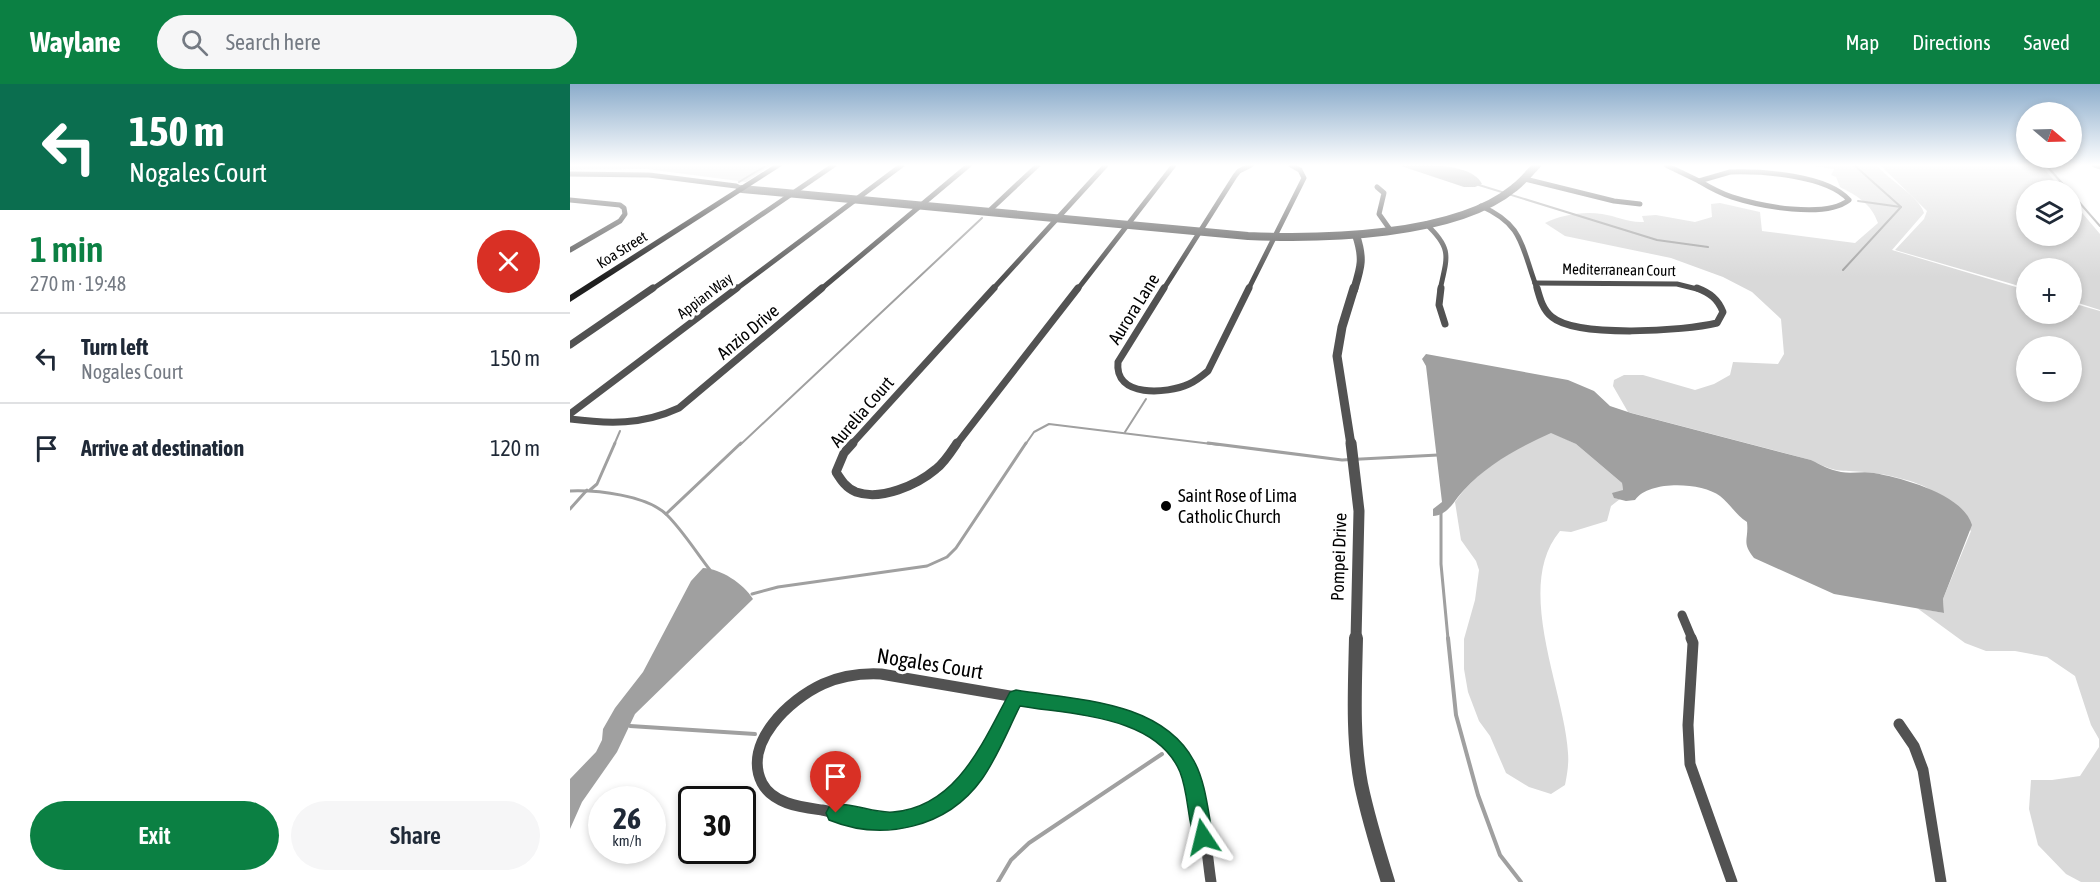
<!DOCTYPE html>
<html lang="en">
<head>
<meta charset="utf-8">
<style>
	body { margin:0; font-family:"Asap Condensed",sans-serif; background:#f6f6f7; color:#1f2937; height:100vh; display:flex; flex-direction:column; font-size:22px; white-space:nowrap }
	* { box-sizing:border-box; margin:0 }
	p { font-size:20px; color:#747a83 }
	.icon { flex:none; width:33px; height:33px; fill:none; stroke:currentColor; stroke-width:2; stroke-linecap:round; stroke-linejoin:round }
	.map { position:relative; flex:1; overflow:hidden }
	.side { display:flex; flex-direction:column; background:#fff; width:570px }
	.side>* { flex:none }
	.top-card { background:#0b6e4f; color:#fff; overflow:hidden }
	.needle { width:39px; rotate:109deg }
	.tools { position:absolute; left:1446px; top:18px; display:grid; gap:12px }
	.tools a { display:grid; place-items:center; width:66px; height:66px; border-radius:50%; background:#fff; box-shadow:0 3px 9px #0003; font-size:30px }
	.speed { position:absolute; left:18px; top:702px; display:flex; gap:12px; font-size:30px; font-weight:700; text-align:center }
	.speed>* { display:grid; place-content:center; width:78px; height:78px; border-radius:50%; background:#fff; box-shadow:0 3px 9px #0003; line-height:1 }
	.speed small { font-size:15px; font-weight:400 }
	.speed .limit { border:3px solid #111; border-radius:9px; background:#fff; color:#111 }
	.pin { position:absolute; display:grid; place-items:center; width:51px; height:51px; color:#fff; margin:-62px -26px; border-radius:50% 50% 50% 0; rotate:-45deg; box-shadow:0 0 6px #0007 }
	.pin .icon { rotate:45deg }
	.me { position:absolute; width:66px; margin:-33px; rotate:350deg; stroke-linejoin:round; filter:drop-shadow(0 0 4px #0008) }
	.turn { display:flex; align-items:center; gap:21px; height:126px; padding:0 30px; font-size:27px }
	.turn .icon { width:78px; height:78px; stroke-width:2.5 }
	.turn b { display:block; font-size:42px; line-height:51px }
	.round { display:grid; place-items:center; flex:none; width:63px; height:63px; border-radius:32px; background:#f6f6f7 }
	.summary { display:flex; align-items:center; justify-content:space-between; height:102px; padding:0 30px }
	h1 { font-size:36px; font-weight:600; line-height:45px; color:#0b8043 }
	.action { display:flex; gap:12px; margin-top:auto; padding:12px 30px }
	.action a { flex:1; height:69px; border-radius:36px; background:#0b8043; color:#fff; font-size:24px; font-weight:600; line-height:69px; text-align:center }
	.action a+a { background:#f6f6f7; color:#1f2937 }
	ul { padding:0; list-style:none }
	li { display:flex; align-items:center; gap:18px; height:90px; padding:0 30px; border-top:2px solid #e0e1e3 }
	li div { flex:1 }
	li b { display:block; font-size:22px }
	li em { font-style:normal }
	header { display:flex; align-items:center; gap:36px; box-sizing:border-box; height:84px; padding:0 30px; background:#0b8043; color:#fff }
	header strong { font-size:28px }
	nav { display:flex; gap:33px; margin-inline-start:auto; font-size:21px }
	.search { width:420px; height:54px; background:#f6f6f7; display:flex; align-items:center; gap:15px; box-sizing:border-box; padding:0 21px; border-radius:33px; color:#747a83; font-size:22px }
	main { display:flex; flex:1; min-height:0 }
	.map>svg:first-child { display:block }
</style>
</head>
<body>
<header>
<strong>Waylane</strong>
<div class="search"><svg class="icon" aria-label="search" viewBox="0 0 24 24"><circle cx="10" cy="10" r="6"/><path d="M15 15l6 6"/></svg>Search here</div>
<nav><a>Map</a><a>Directions</a><a>Saved</a></nav>
</header>
<main>
<section class="side">
<div class="top-card">
<div class="turn"><svg class="icon" aria-label="left" viewBox="0 0 24 24"><path d="M17 20v-9H6M10 6l-5 5 5 5"/></svg><div><b>150 m</b>Nogales Court</div></div>
</div>
<div class="summary"><div><h1>1 min</h1><p>270 m · 19:48</p></div><a class="round" style="background:#d93025;color:#fff"><svg class="icon" aria-label="close" viewBox="0 0 24 24"><path d="M6 6l12 12M18 6L6 18"/></svg></a></div>
<ul>
<li><svg class="icon" aria-label="left" viewBox="0 0 24 24"><path d="M17 20v-9H6M10 6l-5 5 5 5"/></svg><div><b>Turn left</b><p>Nogales Court</p></div><em>150 m</em></li>
<li><svg class="icon" aria-label="arrive" viewBox="0 0 24 24"><path d="M6 21V4h12l-3 4 3 4H6"/></svg><div><b>Arrive at destination</b></div><em>120 m</em></li>
</ul>
<div class="action"><a>Exit</a><a>Share</a></div>
</section>
<div class="map">
<svg width="1530" height="798" viewBox="0 0 1530 798">
	<rect width="100%" height="100%" fill="#fff"/>
	<g fill="#d9d9d9" fill-rule="evenodd">
		<path d="M0,81H202L176,98L77,85L0,86Z"/>
		<path d="M1237,81H1307C1318,96 1349,112 1354,129L1322,166L1456,206V230H1502V219L1530,227V798H1511L1496,790L1468,761L1459,725L1461,696H1482L1510,692L1529,663V655L1521,641L1505,592L1477,573L1445,567H1416L1395,559L1347,524L1374,529L1373,515L1401,447C1388,435 1376,417 1362,407C1349,397 1311,389 1295,388C1269,386 1266,389 1241,376L1058,328L1043,302L1044,296L1054,291H1073L1125,306L1144,300L1160,291L1163,278L1208,280L1214,270L1211,235L1182,208L1153,193L1101,174L995,152L975,139C991,131 1013,127 1032,130C1047,132 1058,139 1074,138L1072,132L1086,131L1125,138L1142,133L1141,120L1150,119L1190,128L1192,147L1285,159L1308,139C1301,119 1287,112 1270,103L1266,93L1261,91L1264,85ZM1456,262H1502V308H1456Z"/>
		<path d="M1310,81H1471L1492,106H1456V152H1502V117L1530,150V226L1502,217V184H1456V204L1325,166L1354,135L1357,127Z"/>
		<path d="M981,348L1006,360L1052,399L1053,406L1044,414L1050,415L1041,422L1037,437L1001,448L990,447C943,503 995,607 998,669C999,680 997,691 995,701L981,710L959,703L936,689L920,652L909,637L898,608L894,585V555L905,516L909,486L906,477L891,456L885,418C907,385 946,364 981,348Z"/>
	</g>
	<g fill="#a0a0a0">
		<path d="M828,81C850,81 901,78 912,100L905,103H894Z"/>
		<path d="M856,270L998,296L1024,307L1040,322L1061,329L1241,376C1251,381 1260,386 1271,388C1282,390 1293,387 1304,389C1332,394 1393,410 1402,441L1373,515L1374,529L1264,510L1184,474C1171,458 1179,456 1177,438C1166,431 1160,420 1150,412C1131,398 1079,396 1065,416L1056,417L1044,414L1042,409L1053,406L1052,399L1006,360L981,349C950,363 918,380 894,406C884,416 879,431 863,432V425L872,418L856,282L852,275Z"/>
		<path d="M133,484C151,485 173,499 183,515L65,630L47,668L12,718L0,745V695L26,668L32,656L33,645L45,624L73,588L121,497Z"/>
	</g>
	<g fill="none" stroke-linecap="round" stroke-linejoin="round">
		<g stroke="#a0a0a0" stroke-width="2">
			<path d="M1476,81L1498,106"/>
			<path d="M169,98L197,81"/>
			<path d="M909,101L1087,156L1138,163"/>
			<path d="M1502,110L1530,142"/>
			<path d="M1288,117L1331,123"/>
			<path d="M1273,186L1331,123L1284,81"/>
			<path d="M555,348L576,315"/>
			<path d="M44,361L50,347"/>
			<path d="M170,361L412,134"/>
			<path d="M455,361L464,348L479,340L650,361"/>
		</g>
		<g stroke="#a0a0a0" stroke-width="3">
			<path d="M638,359L772,376L868,371"/>
			<path d="M20,406L27,400L45,359"/>
			<path d="M0,407C27,406 77,411 97,431C113,447 126,468 140,486"/>
			<path d="M0,425L17,406"/>
			<path d="M871,427V480L878,555"/>
			<path d="M96,430L171,359"/>
			<path d="M182,510L208,503L357,482L377,473L386,464L456,359"/>
		</g>
		<g stroke="#a0a0a0" stroke-width="4">
			<path d="M878,554L886,631L908,711L930,771L951,798"/>
			<path d="M60,642L185,650"/>
			<path d="M428,798L441,776L459,759L592,670"/>
		</g>
		<g stroke="#525252" stroke-width="5">
			<path d="M1096,81L1129,97"/>
			<path d="M1524,81L1530,83"/>
			<path d="M1160,88C1192,87 1257,91 1279,116C1255,135 1190,122 1162,113C1150,109 1139,103 1129,97Z"/>
			<path d="M0,90L79,91L166,102L172,105"/>
			<path d="M955,95L1044,117L1070,120"/>
			<path d="M807,103L814,109L809,130L821,147"/>
			<path d="M0,116L50,121L54,124L55,130L50,137L0,166"/>
			<path d="M911,122C952,140 951,160 965,199"/>
			<path d="M418,128L468,81"/>
			<path d="M856,140C883,165 877,173 870,206"/>
			<path d="M965,199L1107,200L1131,206"/>
			<path d="M965,199L967,206"/>
			<path d="M81,206L264,81"/>
			<path d="M165,206L332,81"/>
			<path d="M250,206L399,81"/>
			<path d="M422,206L536,81"/>
			<path d="M507,206L604,81"/>
			<path d="M593,206L665,92L669,87L681,81"/>
			<path d="M678,206L734,94L730,86L721,81"/>
		</g>
		<g stroke="#525252" stroke-width="7">
			<path d="M594,204L548,278C544,314 597,310 619,300C626,297 632,292 638,287L679,204"/>
			<path d="M871,204L869,221L875,240"/>
			<path d="M967,204C970,215 973,226 982,233C1007,254 1115,247 1147,239L1153,228C1148,215 1140,209 1127,204"/>
			<path d="M0,261L83,204"/>
			<path d="M0,330L167,204"/>
			<path d="M0,335C39,340 72,341 109,324L252,204"/>
			<path d="M281,361L424,204"/>
			<path d="M386,361L508,204"/>
		</g>
		<g stroke="#525252" stroke-width="9">
			<path d="M283,359L274,369L266,388C271,396 276,404 286,408C311,417 347,401 366,385C374,379 381,368 387,359"/>
			<path d="M1112,531L1122,555"/>
		</g>
		<g stroke="#525252" stroke-width="11">
			<path d="M1121,554L1123,559L1118,641L1120,680L1162,798"/>
			<path d="M446,614C417,671 388,736 315,738C293,739 273,730 252,726C231,723 203,720 192,699C172,659 220,615 253,600C271,592 291,589 311,590L545,630C563,637 580,643 595,655C634,688 634,752 641,798"/>
			<path d="M1329,640L1344,662L1353,686L1371,798"/>
		</g>
		<g stroke="#525252" stroke-width="8">
			<path d="M172,105L678,152C752,155 885,153 944,104C953,97 960,88 967,81"/>
			<path d="M784,206C791,183 794,175 786,151"/>
		</g>
		<path stroke="#525252" stroke-width="9" d="M781,361L767,272L772,243L784,204"/>
		<path stroke="#525252" stroke-width="11" d="M781,359L789,427L786,555"/>
		<path stroke="#525252" stroke-width="14" d="M786,554C785,603 782,652 791,700C798,734 808,766 818,798"/>
		<path fill="#1f1f1f" fill-rule="evenodd" d="M204,81H213L0,218V211Z"/>
	</g>
	<linearGradient id="sky" x2="0" y2="1"><stop stop-color="#8baccb"/><stop offset="0.42" stop-color="#fff"/><stop offset="1" stop-color="#fff" stop-opacity="0"/></linearGradient>
	<rect width="1530" height="193" fill="url(#sky)"/>
	<path fill="#0b8043" stroke="#07532c" stroke-width="1.5" d="M446,606C506,616 591,616 624,677C636,699 638,728 643,753L640,760L633,763L626,760C617,737 619,711 610,688C586,631 502,631 450,622C438,646 427,674 412,695C377,744 313,758 259,736L256,729L259,723C277,715 302,730 323,728C387,723 413,658 440,608Z"/>
	<circle fill="#000" stroke="#fff" stroke-width="2" cx="596" cy="422" r="6"/>
	<g text-anchor="middle" stroke-width="6" stroke-linejoin="round" paint-order="stroke">
		<g font-size="15" fill="#000" stroke="#fff">
			<text transform="translate(52 166) rotate(-32)" y="5">Koa Street</text>
			<text transform="translate(1049 186) rotate(1)" y="5">Mediterranean Court</text>
			<text transform="translate(135 212) rotate(-37)" y="5">Appian Way</text>
		</g>
		<g font-size="18" fill="#000" stroke="#fff">
			<text transform="translate(564 225) rotate(-58)" y="6">Aurora Lane</text>
			<text transform="translate(178 248) rotate(-40)" y="6">Anzio Drive</text>
			<text transform="translate(292 328) rotate(-49)" y="6">Aurelia Court</text>
			<text transform="translate(769 473) rotate(-88)" y="6">Pompei Drive</text>
		</g>
		<g font-size="18" fill="#000" stroke="#fff" text-anchor="start">
			<text x="608" y="418">Saint Rose of Lima<tspan x="608" dy="21">Catholic Church</tspan></text>
		</g>
		<g font-size="21" fill="#000" stroke="#fff">
			<text transform="translate(360 580) rotate(9)" y="7">Nogales Court</text>
		</g>
	</g>
</svg>
<div class="tools">
<a><svg class="needle" viewBox="-14 -14 28 28"><path d="M0-13l5 13h-10z" fill="#e53935"/><path d="M0 13l5-13h-10z" fill="#747a83"/></svg></a>
<a><svg class="icon" aria-label="layers" viewBox="0 0 24 24"><path d="M12 4l9 5-9 5-9-5zM3 14l9 5 9-5"/></svg></a>
<a>+</a>
<a>−</a>
</div>
<div class="speed"><div>26<small>km/h</small></div><div class="limit">30</div></div>
<div class="pin" style="left:266px;top:729px;background:#d93025"><svg class="icon" aria-label="arrive" viewBox="0 0 24 24"><path d="M6 21V4h12l-3 4 3 4H6"/></svg></div>
<svg class="me" style="left:633px;top:753px" viewBox="-20 -20 40 40"><path d="M0-17L14 15 0 8-14 15z" fill="#0b8043" stroke="#fff" stroke-width="4"/></svg>
</div>
</main>
</body>
</html>
